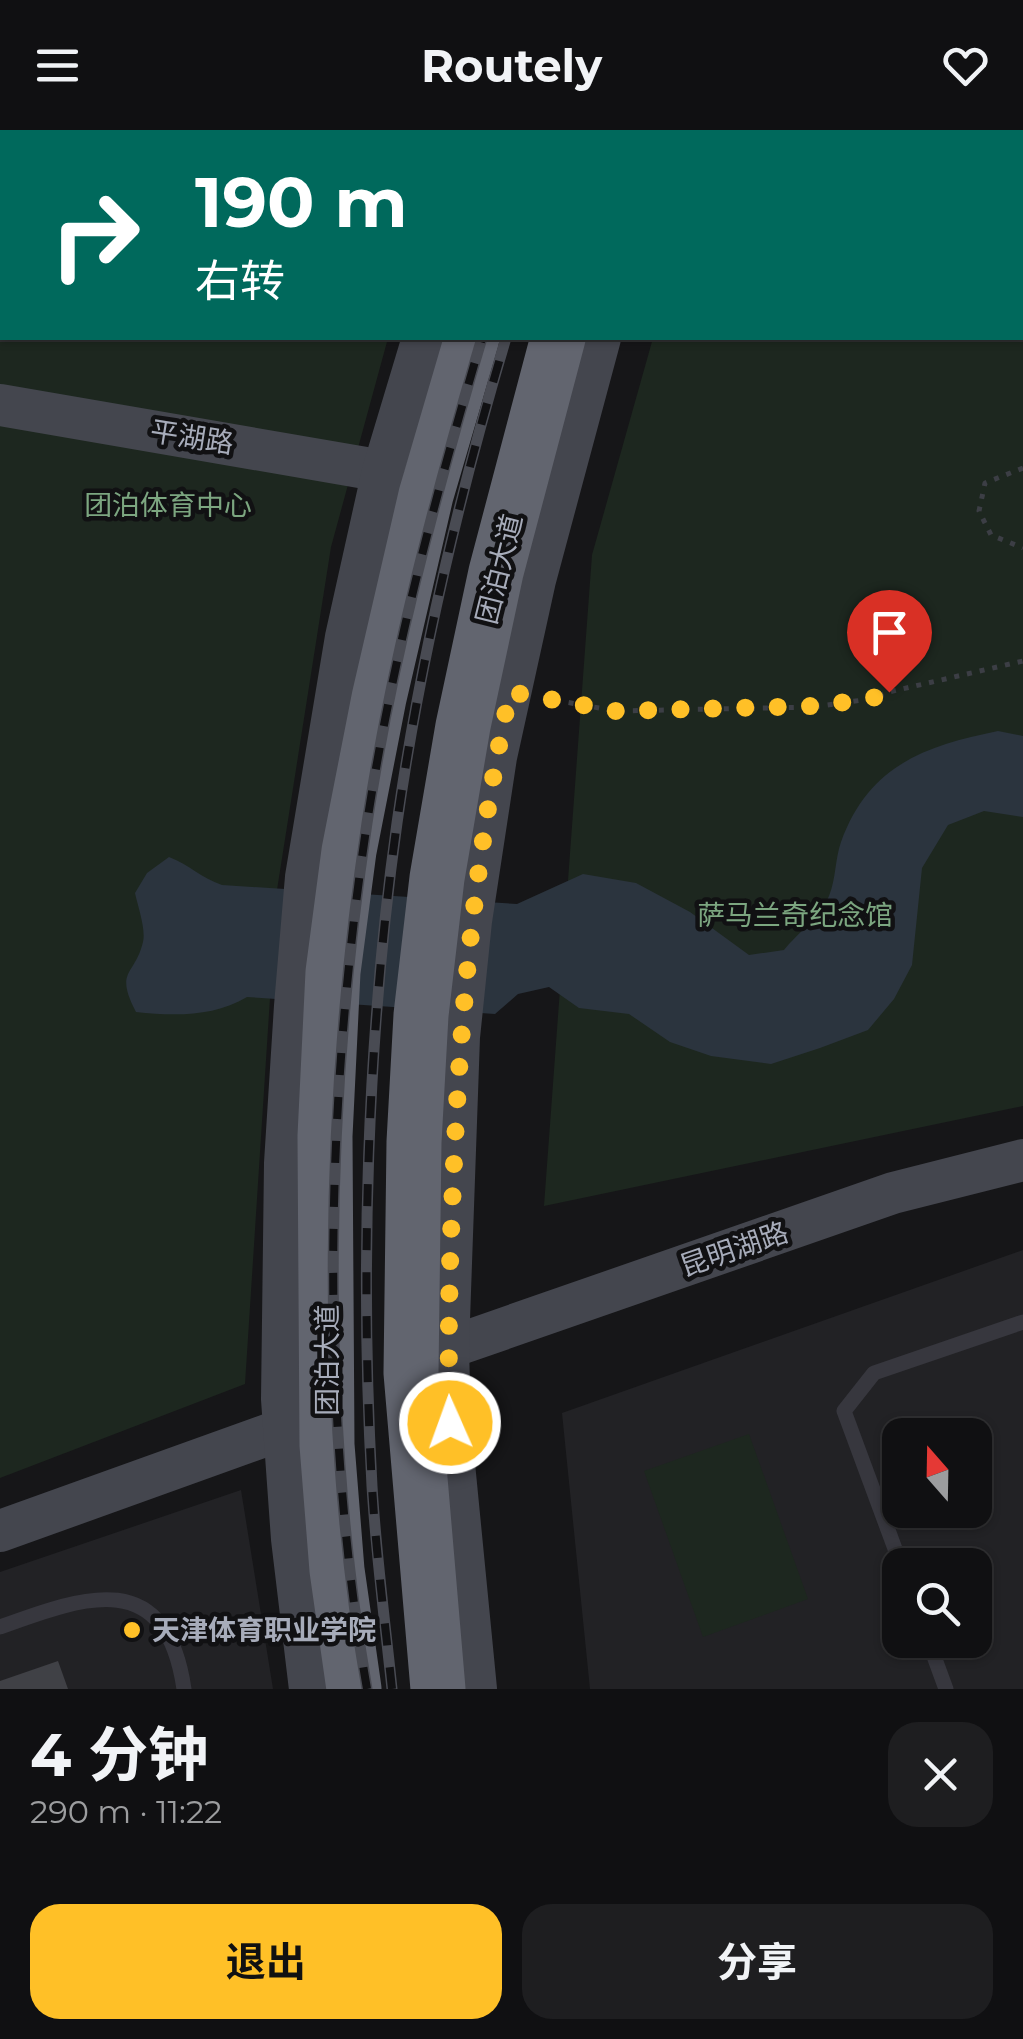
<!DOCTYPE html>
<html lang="zh">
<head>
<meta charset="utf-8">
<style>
	body { margin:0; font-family:Montserrat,"Noto Sans SC",sans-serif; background:#1e1e20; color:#f1f3f6; height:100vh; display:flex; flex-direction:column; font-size:38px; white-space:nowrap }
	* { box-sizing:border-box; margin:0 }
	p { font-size:32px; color:#9c9d9f }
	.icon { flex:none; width:55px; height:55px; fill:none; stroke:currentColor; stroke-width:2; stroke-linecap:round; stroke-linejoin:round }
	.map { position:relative; height:1559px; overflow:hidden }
	.drawer { display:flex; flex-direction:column; background:#101012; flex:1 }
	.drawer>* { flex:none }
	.banner { position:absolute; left:0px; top:0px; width:1025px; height:210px; box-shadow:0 2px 8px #0004,0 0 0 2px #303032; background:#00695c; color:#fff; overflow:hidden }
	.needle { width:65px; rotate:340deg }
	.buttons { position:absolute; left:882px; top:1288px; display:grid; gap:20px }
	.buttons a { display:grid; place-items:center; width:110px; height:110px; border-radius:20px; background:#101012; box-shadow:0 2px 8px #0004,0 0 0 2px #303032; font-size:50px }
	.pin { position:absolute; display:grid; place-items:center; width:85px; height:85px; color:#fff; margin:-102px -42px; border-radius:50% 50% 50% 0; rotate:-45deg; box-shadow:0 0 10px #0007 }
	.pin .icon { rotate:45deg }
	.me { position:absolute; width:110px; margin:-55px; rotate:358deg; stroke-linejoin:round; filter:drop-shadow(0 0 8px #0008) }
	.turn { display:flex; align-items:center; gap:35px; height:210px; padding:0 30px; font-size:45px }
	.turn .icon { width:130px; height:130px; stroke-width:2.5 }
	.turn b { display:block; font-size:70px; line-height:85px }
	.round { display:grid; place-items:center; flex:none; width:105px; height:105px; border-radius:30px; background:#1e1e20 }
	.summary { display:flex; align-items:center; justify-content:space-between; height:170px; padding:0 30px }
	h1 { font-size:60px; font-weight:700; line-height:75px }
	.action { display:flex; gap:20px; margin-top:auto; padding:20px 30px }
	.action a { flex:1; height:115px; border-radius:30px; background:#ffc027; color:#111; font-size:40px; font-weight:700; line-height:115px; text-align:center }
	.action a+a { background:#1e1e20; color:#f1f3f6 }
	header { display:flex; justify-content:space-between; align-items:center; height:130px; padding:0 30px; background:#101012; font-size:45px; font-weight:700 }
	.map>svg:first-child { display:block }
</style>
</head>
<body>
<header><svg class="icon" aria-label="menu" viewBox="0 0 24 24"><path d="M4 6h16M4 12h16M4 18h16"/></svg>Routely<svg class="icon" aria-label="heart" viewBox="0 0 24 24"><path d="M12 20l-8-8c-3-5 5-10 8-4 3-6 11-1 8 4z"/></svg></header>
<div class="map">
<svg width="1023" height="1559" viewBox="0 0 1023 1559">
	<rect width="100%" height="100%" fill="#161618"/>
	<g fill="#222225" fill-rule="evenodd">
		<path d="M1023,1120V1559H590L562,1283ZM900,1305H975V1380H900ZM900,1435H975V1510H900Z"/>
		<path d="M241,1360L273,1559H0V1442Z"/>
	</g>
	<g fill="#1d271f">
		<path d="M0,0H444L2,2V208H388L331,417L277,760L245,1254L0,1348Z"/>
		<path d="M711,0H1023V976L544,1076L592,425L653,208H1022V2H710Z"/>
		<path d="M749,1304L808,1469L703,1507L644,1341Z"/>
	</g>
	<path fill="#2b343e" d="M998,601L1023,606V687L984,681L948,695L922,738L912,835L894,869L868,900L820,918L771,934L711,926L670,912L629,884L579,878L549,857L518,864L495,884L247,867C214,887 174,886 136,882C114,840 135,846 143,812C146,799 138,777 135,763L147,743L169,727C190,735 201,748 222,755L517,774L583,744L636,753L690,782L749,825L784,820C797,804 821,785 829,766C836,749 835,729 841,712C869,635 925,616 998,601Z"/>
	<path fill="#404146" d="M58,1531L68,1559H0V1551Z"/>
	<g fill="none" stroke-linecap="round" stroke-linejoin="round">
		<g stroke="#3c3e45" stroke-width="5" stroke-dasharray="5 8" stroke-linecap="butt">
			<path d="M1013,0L1016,2"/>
			<path d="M1022,8H1023"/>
			<path d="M1023,338L985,353L979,381L991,405L1023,418"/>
			<path d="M543,568L616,581L813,577L870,569L889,562L1023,531"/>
		</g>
		<g stroke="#37373e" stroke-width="15">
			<path d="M901,1435L844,1281L874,1243L1023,1192"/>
			<path d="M0,1497C85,1466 166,1436 184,1559"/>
			<path d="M928,1510L946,1559"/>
		</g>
		<g stroke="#44464e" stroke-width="42">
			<path d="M483,2L484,0"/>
			<path d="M658,2L659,0"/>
			<path d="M0,275L383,341"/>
			<path d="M448,1218L893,1063L1023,1030"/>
			<path d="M0,1401L284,1299"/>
			<path d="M310,1559L292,1409L282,1269L285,1033L295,876L306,747L346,507L383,341L423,208"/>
			<path d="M476,1559L450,1293L448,1218L459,907L471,791L496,627L535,450L600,208"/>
		</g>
		<g stroke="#62656f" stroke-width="55">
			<path d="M532,2V0"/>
			<path d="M615,2L616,0"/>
			<path d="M354,1559L337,1440L327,1315L325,1006L333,842L349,721L379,568L426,365L472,208"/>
			<path d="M438,1559L411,1243L414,1012L421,885L437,748L463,596L496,442L558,208"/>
		</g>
		<defs>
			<g id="rail">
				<path d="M542,2L543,0"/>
				<path d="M567,2L568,0"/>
				<path d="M367,1559C319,1282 325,971 367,693C392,529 435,366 482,208"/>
				<path d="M392,1559C385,1492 376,1424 372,1356C360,1141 367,906 397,693C420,530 459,366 506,208"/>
			</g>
		</defs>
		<use href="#rail" stroke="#494b53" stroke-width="11"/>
		<use href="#rail" stroke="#111113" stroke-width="8" stroke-dasharray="22" stroke-linecap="butt"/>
	</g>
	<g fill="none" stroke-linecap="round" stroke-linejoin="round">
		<path stroke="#ffc027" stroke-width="18" stroke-dasharray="0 32.4" d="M450,1293C447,1206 450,1120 454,1033C461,874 476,718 510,562L616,581L813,576L870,569L889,562"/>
	</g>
	<circle fill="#ffc027" stroke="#111113" stroke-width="4" cx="132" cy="1500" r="10"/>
	<g text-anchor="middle" stroke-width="9" stroke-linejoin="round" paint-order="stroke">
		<g font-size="28" fill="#a7acba" stroke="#111113">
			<text transform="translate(192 307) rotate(9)" y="10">平湖路</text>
			<text transform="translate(499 439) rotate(-76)" y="10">团泊大道</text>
			<text transform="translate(734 1119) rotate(-19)" y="10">昆明湖路</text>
			<text transform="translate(327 1230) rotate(-90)" y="10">团泊大道</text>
		</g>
		<g font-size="28" fill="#7ca680" stroke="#111113">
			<text x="168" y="385">团泊体育中心</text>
			<text x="795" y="795">萨马兰奇纪念馆</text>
		</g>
		<g font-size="28" font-weight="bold" fill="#a7acba" stroke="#111113" text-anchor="start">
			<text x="152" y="1510">天津体育职业学院</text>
		</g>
	</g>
</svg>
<div class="buttons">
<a><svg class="needle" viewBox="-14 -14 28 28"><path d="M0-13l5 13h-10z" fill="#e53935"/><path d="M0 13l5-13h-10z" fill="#9c9d9f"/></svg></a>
<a><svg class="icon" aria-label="search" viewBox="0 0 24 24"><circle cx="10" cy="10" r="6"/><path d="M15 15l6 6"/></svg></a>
</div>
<div class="pin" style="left:889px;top:562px;background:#d93025"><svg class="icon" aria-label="arrive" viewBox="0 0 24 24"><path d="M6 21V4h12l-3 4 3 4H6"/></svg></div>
<svg class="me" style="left:450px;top:1293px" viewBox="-20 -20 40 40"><circle r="17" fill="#ffc027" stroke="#fff" stroke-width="3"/><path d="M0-11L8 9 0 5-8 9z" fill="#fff"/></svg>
<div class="banner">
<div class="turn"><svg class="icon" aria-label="right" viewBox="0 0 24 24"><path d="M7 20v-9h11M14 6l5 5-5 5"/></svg><div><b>190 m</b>右转</div></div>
</div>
</div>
<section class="drawer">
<div class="summary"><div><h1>4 分钟</h1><p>290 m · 11:22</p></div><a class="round"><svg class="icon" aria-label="close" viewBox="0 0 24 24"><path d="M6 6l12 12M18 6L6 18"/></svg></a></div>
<div class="action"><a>退出</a><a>分享</a></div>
</section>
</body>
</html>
